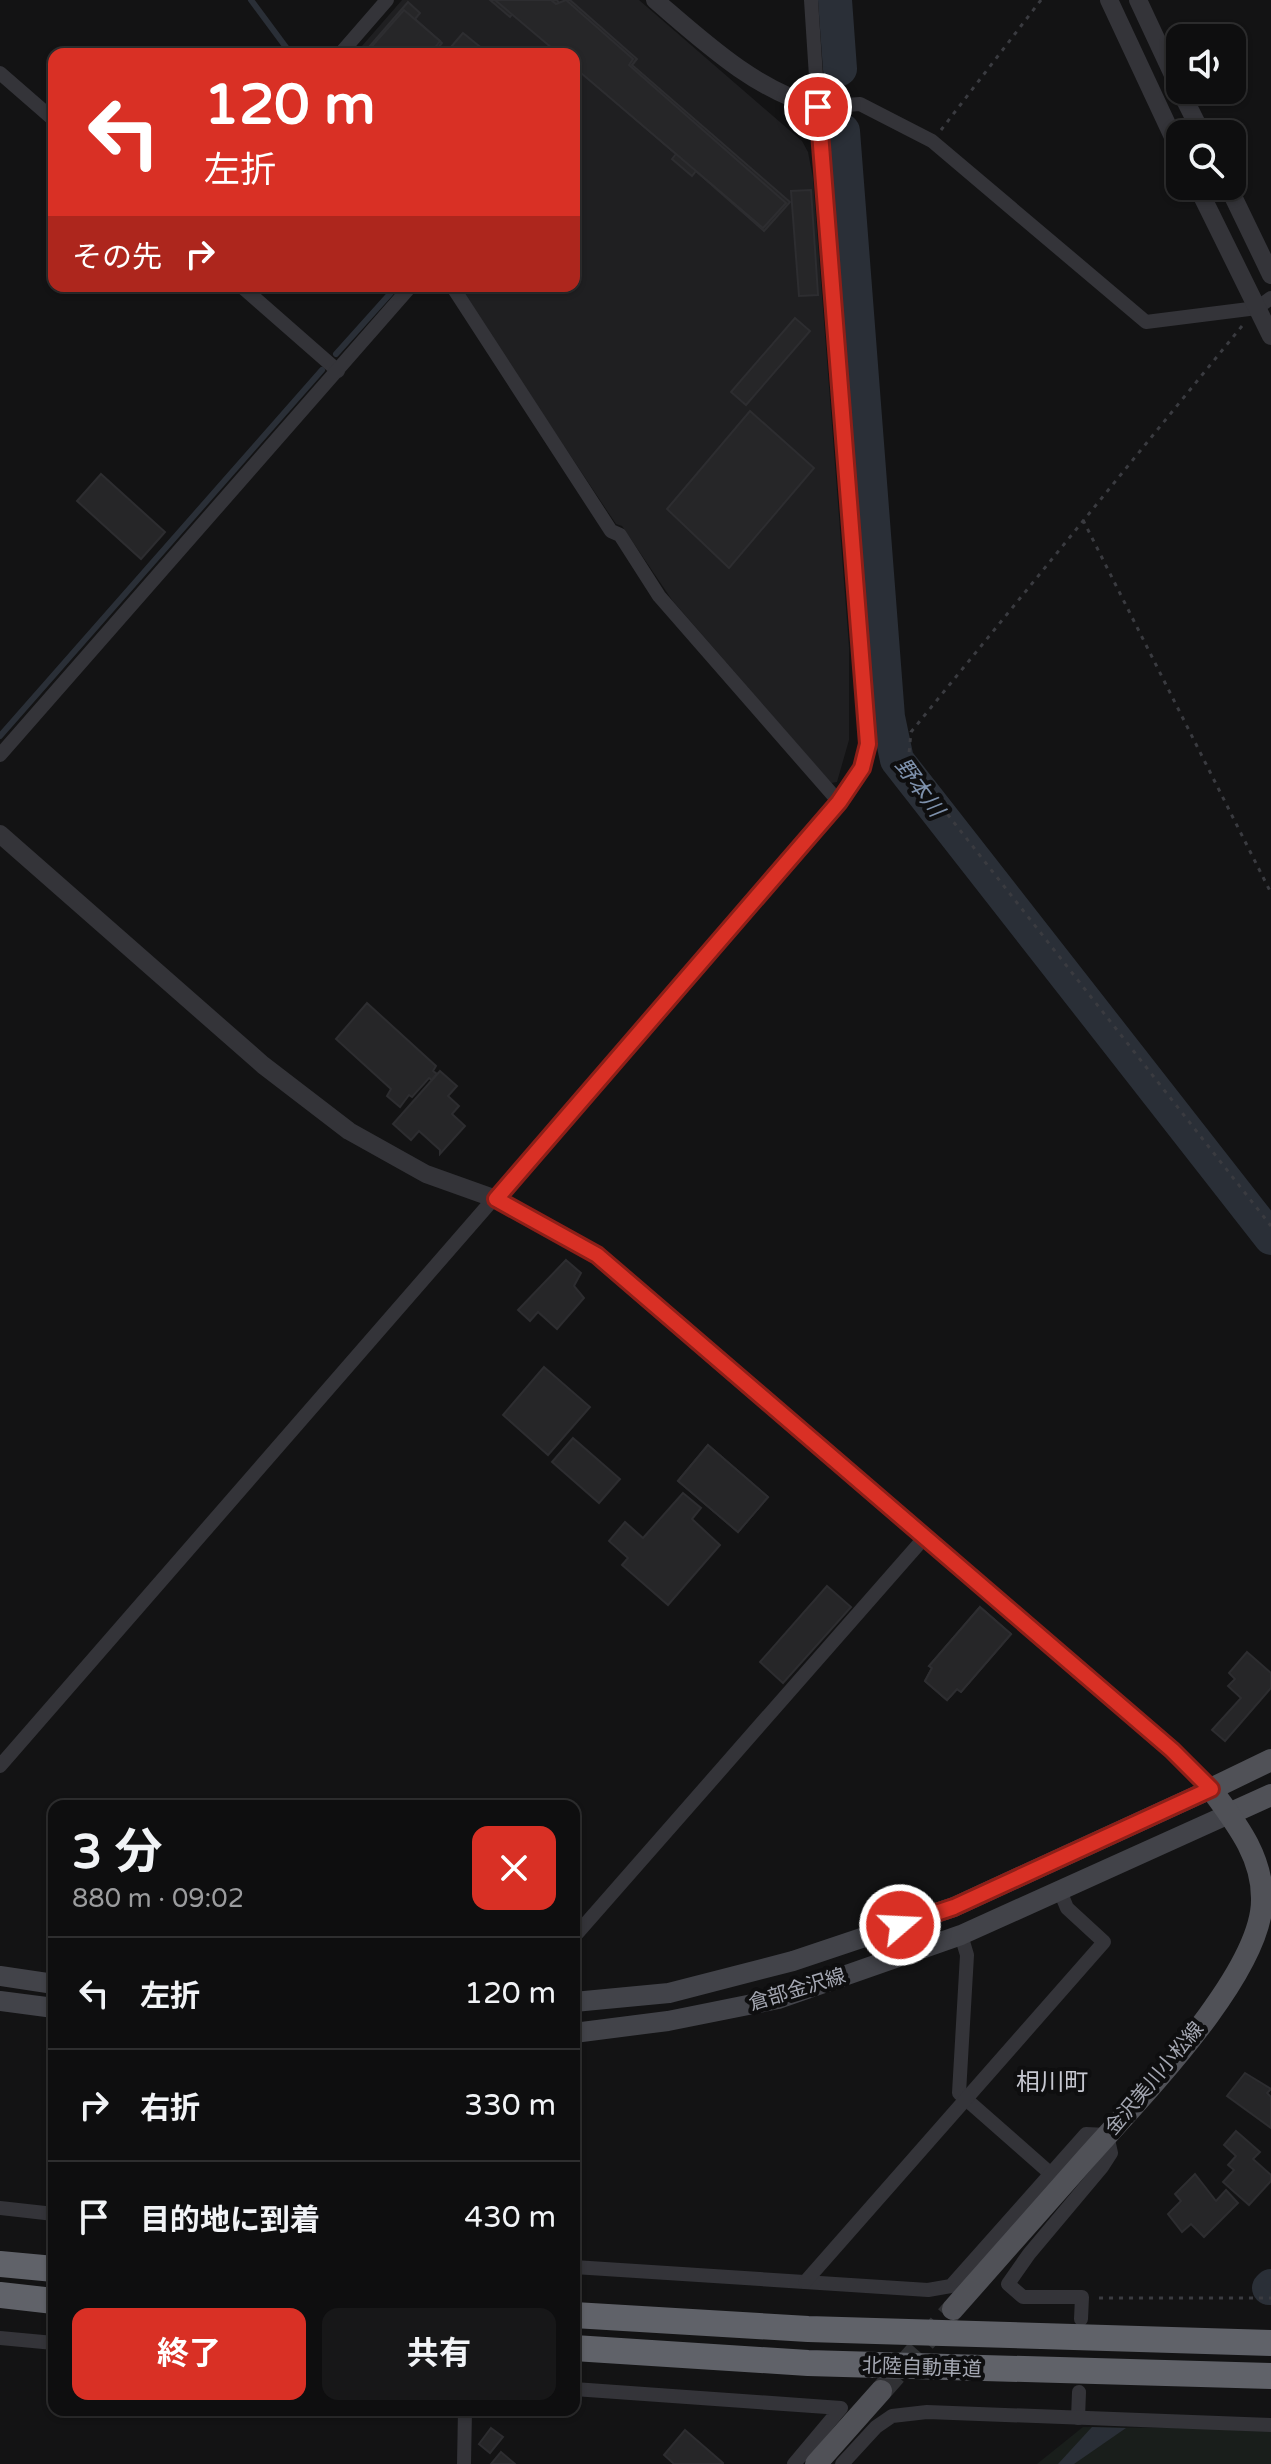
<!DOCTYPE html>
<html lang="ja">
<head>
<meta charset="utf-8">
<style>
	body { margin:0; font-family:"Varela Round","Noto Sans JP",sans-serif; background:#171718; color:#f1f3f6; height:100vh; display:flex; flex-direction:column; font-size:30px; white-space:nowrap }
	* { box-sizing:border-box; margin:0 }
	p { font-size:26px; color:#9b9c9e }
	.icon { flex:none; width:44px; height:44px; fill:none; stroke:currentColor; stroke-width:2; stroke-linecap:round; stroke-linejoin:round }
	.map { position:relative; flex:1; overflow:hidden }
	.side { position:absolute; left:48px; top:1800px; width:532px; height:616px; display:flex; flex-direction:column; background:#0e0e0f; border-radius:16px; box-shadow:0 2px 6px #0004,0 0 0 2px #2e2e2f }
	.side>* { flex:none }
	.top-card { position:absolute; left:48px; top:48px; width:532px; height:244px; border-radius:16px; box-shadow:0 2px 6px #0004,0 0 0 2px #2e2e2f; background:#d93025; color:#fff; overflow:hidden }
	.controls { position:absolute; left:1166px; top:24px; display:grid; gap:16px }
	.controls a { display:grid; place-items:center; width:80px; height:80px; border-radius:16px; background:#0e0e0f; box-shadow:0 2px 6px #0004,0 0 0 2px #2e2e2f; font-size:40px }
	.pin { position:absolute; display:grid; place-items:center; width:68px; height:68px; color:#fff; margin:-34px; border:4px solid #fff; border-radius:50%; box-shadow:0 2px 8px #0007 }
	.me { position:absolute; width:88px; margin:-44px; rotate:71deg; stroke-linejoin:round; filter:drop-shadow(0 0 6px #0008) }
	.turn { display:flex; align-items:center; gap:28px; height:168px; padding:0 24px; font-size:36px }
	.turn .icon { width:104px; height:104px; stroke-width:2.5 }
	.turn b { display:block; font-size:56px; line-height:68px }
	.then { display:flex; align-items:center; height:76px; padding:0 24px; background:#0003; gap:16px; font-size:30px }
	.round { display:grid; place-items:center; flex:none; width:84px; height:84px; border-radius:16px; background:#171718 }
	.summary { display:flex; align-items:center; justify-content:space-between; height:136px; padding:0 24px }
	h1 { font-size:48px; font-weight:700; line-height:60px }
	.cta { display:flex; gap:16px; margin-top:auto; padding:16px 24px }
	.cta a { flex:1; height:92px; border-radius:16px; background:#d93025; color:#fff; font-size:32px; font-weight:700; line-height:92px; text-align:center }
	.cta a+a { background:#171718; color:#f1f3f6 }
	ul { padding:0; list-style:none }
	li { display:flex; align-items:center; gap:24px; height:112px; padding:0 24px; border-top:2px solid #2e2e2f }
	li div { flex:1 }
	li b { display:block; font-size:30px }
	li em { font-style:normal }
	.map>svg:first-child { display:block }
</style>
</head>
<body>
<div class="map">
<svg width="1271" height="2464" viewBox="0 0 1271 2464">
	<rect width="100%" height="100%" fill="#131314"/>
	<path fill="#1f1f21" d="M402,0H639L802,141L808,152L813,178L849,647V740L837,782L831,783L672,600L622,526L616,524L457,286H574V54H355Z"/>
	<path fill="#191e1b" d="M1083,2427L1271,2429V2464H1037Z"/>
	<path fill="#2a2f37" d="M1092,2427L1126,2428L1074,2464H1058Z"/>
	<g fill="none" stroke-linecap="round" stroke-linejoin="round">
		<g stroke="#2a2f37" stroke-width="6">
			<path d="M251,0L291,54"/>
			<path d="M336,354L397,286"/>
			<path d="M0,736L322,370"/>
		</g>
		<g stroke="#2a2f37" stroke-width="34">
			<path d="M835,0L840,69"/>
			<path d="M843,131L888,717L897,760L1271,1238"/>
			<path d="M1269,2288L1271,2286"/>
		</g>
	</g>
	<g fill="#262628" stroke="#2d2d30" stroke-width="2">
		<path d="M490,0H557L559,3L570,0L637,59L632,65L790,202L764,231L696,171L692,176L672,159L676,154L574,66V54H560L513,13L510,17Z"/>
		<path d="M495,0H551L556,4L566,0L633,59L629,65L786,203L763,228L574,67V54H559Z"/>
		<path d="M408,2L420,13L415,19L442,43L433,54H363Z"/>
		<path d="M404,10L440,41L430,54H365Z"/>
		<path d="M463,33L489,54H445Z"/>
		<path d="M811,190L818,295L799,296L791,191Z"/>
		<path d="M795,318L810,331L746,405L731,392Z"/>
		<path d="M750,411L814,468L729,568L667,509Z"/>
		<path d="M101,474L165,532L141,559L77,501Z"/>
		<path d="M367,1003L436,1066L433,1071L437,1074L432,1080L429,1078L412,1097L409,1095L400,1107L387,1096L391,1089L336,1039Z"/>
		<path d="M440,1071L457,1086L448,1096L459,1106L452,1114L465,1126L440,1154V1150L419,1131L411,1140L393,1124Z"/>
		<path d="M566,1260L581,1273L574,1286L584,1298L557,1329L538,1312L530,1321L518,1310Z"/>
		<path d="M544,1367L590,1407L548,1455L503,1415Z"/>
		<path d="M573,1438L620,1479L599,1503L552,1462Z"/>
		<path d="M708,1445L768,1497L738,1532L678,1481Z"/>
		<path d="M708,1445L768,1497L738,1532L678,1481Z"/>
		<path d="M683,1493L701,1508L692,1519L720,1545L668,1605L622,1565L628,1558L609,1541L625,1522L643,1538Z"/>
		<path d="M827,1586L851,1607L783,1683L760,1662Z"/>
		<path d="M980,1607L1011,1634L961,1692L957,1689L947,1700L925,1681L932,1668L929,1666Z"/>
		<path d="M980,1607L1011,1634L961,1692L957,1689L947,1700L925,1681L932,1668L929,1666Z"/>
		<path d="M1247,1652L1271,1673V1688L1225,1741L1212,1730L1241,1698L1228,1686L1235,1679L1229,1673Z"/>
		<path d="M1245,2073L1271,2089L1267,2093L1271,2097V2128L1227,2096Z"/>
		<path d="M1236,2131L1260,2152L1253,2159L1271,2175V2181L1249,2205L1223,2182L1234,2170L1228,2165L1236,2156L1224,2145Z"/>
		<path d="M1195,2174L1216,2201L1226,2190L1238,2203L1204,2237L1191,2224L1182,2232L1168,2214L1181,2201L1175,2194Z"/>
		<path d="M491,2428L503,2437L490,2453L479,2444Z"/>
		<path d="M685,2430L723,2463V2464H674L664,2455Z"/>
		<path d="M501,2452L515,2464H491Z"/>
	</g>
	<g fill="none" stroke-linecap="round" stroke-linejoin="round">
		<path stroke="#303134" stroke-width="22" stroke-dasharray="22 11" stroke-linecap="butt" d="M881,2391L953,2309"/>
		<g stroke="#3a3b40" stroke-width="3" stroke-dasharray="4 6" stroke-linecap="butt">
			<path d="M941,130L1041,0"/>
			<path d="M1242,326L911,732L908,764L1271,1226"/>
			<path d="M1083,520L1271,893"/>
			<path d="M1099,2298H1271"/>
		</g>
		<g stroke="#343439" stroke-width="14">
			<path d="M811,0L818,107"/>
			<path d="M340,54L387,0"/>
			<path d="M0,73L54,120"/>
			<path d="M241,286L338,371"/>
			<path d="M452,286L611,531L620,535L659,596L839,802"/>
			<path d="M0,755L411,286"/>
			<path d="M0,1766L839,802L862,768L868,744L818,107L860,104L932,141L1146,322L1257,308L1271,298"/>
			<path d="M961,1935L967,1955L959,2093L1051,2174"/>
			<path d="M574,1937L925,1537"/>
			<path d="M0,2208L54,2214"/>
			<path d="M574,2267L928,2290L951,2286L1086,2134L1107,2135L1111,2153L1102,2167L1029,2254L1008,2284L1023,2297H1082L1081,2319"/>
			<path d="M805,2282L1104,1942L1067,1908L1060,1891"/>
			<path d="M0,2338L54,2343"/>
			<path d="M574,2389L841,2408L794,2464"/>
			<path d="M1078,2418L1079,2392"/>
			<path d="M464,2464L465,2410"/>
			<path d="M842,2464L876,2427L892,2416L927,2412L1271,2425"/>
		</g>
		<g stroke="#343439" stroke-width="18">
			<path d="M655,0C704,42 755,90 818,107"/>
			<path d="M1109,0L1180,152"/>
			<path d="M1138,0L1180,90"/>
			<path d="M1180,90L1202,134"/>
			<path d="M1197,186L1271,336"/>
			<path d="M1228,186L1271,275"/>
			<path d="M0,834L263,1065L349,1131L426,1174L496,1199L597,1255L1172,1750L1211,1789"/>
		</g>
		<g stroke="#424349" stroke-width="20">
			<path d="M0,1976L54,1984"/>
			<path d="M0,2001L54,2008"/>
			<path d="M574,2002L669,1993L793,1961L954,1907L1211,1789"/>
			<path d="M574,2033L668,2021L778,1999L961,1935L1229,1814"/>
		</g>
		<g stroke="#505157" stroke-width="22">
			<path d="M1229,1814L1271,1795"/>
			<path d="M953,2309C996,2260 1040,2211 1083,2162C1133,2105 1264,1974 1262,1898C1262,1855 1235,1822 1211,1789L1271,1760"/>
			<path d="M816,2464L881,2391"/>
		</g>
		<g stroke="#606269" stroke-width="26">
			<path d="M0,2264L54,2269"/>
			<path d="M0,2295L54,2301"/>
			<path d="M574,2315L808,2329L1271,2343"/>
			<path d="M574,2348L808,2363L1271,2376"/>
		</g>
	</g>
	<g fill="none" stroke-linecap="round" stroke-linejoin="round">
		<defs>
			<path id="route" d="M818,107L868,744L862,768L839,802L496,1199L597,1255L1172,1750L1211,1789L954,1907L900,1925"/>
		</defs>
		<use href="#route" stroke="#8d1f18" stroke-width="20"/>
		<use href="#route" stroke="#d93025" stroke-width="14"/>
	</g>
	<g text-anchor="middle" stroke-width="8" stroke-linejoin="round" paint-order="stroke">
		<g font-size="20" fill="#a5a8b3" stroke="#0e0e0f">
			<text transform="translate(797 1989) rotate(-17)" y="7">倉部金沢線</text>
			<text transform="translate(1154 2078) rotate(-50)" y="7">金沢美川小松線</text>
			<text transform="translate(922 2367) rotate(2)" y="7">北陸自動車道</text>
		</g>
		<g font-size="22" font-style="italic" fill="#7e91ac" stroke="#0e0e0f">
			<text transform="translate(920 787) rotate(54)" y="8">野本川</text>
		</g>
		<g font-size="24" fill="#c6c7d0" stroke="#0e0e0f">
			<text x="1052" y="2090">相川町</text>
		</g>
	</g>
</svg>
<div class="controls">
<a><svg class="icon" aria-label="sound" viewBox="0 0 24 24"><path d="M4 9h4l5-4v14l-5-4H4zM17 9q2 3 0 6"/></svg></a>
<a><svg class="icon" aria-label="search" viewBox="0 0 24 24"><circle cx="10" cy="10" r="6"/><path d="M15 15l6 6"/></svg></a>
</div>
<div class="pin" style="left:818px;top:107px;background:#d93025"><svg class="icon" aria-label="arrive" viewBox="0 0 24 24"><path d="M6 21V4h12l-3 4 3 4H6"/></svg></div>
<svg class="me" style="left:900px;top:1925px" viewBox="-20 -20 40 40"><circle r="17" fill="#d93025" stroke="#fff" stroke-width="3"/><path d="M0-11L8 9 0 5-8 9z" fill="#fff"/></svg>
<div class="top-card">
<div class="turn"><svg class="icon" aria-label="left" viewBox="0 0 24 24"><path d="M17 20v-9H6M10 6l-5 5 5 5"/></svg><div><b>120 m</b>左折</div></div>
<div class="then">その先<svg class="icon" aria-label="right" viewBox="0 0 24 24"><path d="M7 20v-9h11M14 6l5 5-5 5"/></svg></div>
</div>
<section class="side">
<div class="summary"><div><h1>3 分</h1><p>880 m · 09:02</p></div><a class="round" style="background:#d93025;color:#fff"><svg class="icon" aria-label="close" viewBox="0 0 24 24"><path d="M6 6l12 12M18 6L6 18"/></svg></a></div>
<ul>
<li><svg class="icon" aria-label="left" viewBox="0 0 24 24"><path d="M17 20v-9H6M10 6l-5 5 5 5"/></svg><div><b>左折</b></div><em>120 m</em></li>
<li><svg class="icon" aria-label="right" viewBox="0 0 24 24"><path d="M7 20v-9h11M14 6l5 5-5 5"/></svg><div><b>右折</b></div><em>330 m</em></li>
<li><svg class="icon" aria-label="arrive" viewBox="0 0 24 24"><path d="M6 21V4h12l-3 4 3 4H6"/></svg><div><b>目的地に到着</b></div><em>430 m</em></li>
</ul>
<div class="cta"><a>終了</a><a>共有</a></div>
</section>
</div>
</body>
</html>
